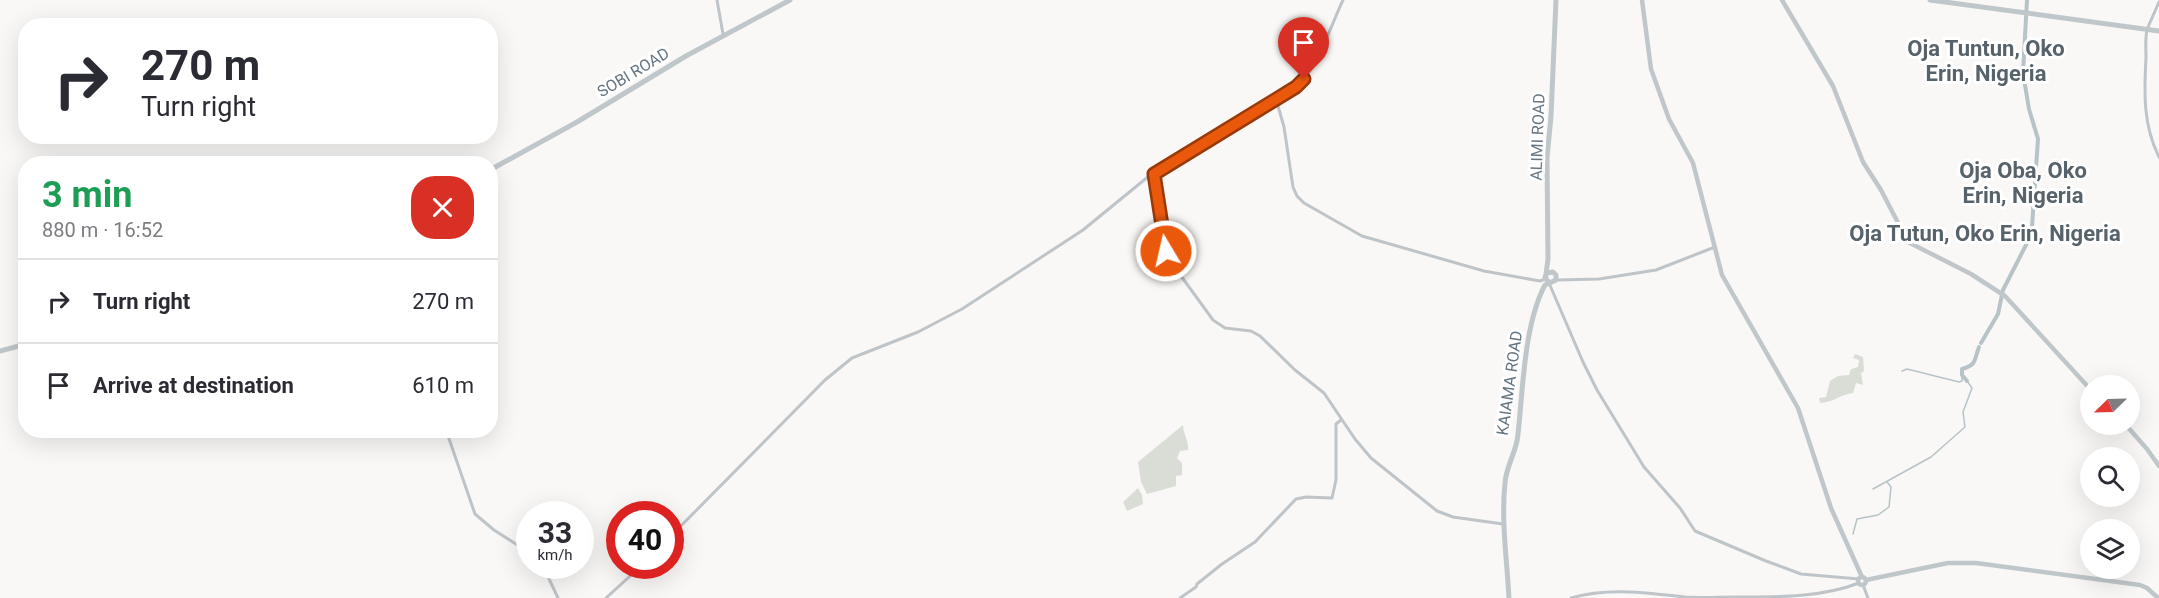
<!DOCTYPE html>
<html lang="en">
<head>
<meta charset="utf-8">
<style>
	body { margin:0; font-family:Roboto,sans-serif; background:#f2f2f3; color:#2b2b33; height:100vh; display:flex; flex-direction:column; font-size:22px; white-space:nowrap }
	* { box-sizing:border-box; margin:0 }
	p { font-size:20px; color:#7c7c81 }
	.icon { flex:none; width:33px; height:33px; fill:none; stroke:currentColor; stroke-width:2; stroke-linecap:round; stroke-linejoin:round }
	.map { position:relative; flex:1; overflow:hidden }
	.details { position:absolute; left:18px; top:156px; width:480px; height:282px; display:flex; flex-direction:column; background:#fff; border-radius:24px; box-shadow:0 6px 24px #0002 }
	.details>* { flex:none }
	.guide { position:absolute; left:18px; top:18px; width:480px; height:126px; border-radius:24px; box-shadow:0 6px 24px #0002; background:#fff; color:#2b2b33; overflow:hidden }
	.needle { width:39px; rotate:247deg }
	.buttons { position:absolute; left:2080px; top:375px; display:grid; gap:12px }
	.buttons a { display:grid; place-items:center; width:60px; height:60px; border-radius:50%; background:#fff; box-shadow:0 6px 24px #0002; font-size:30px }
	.speed { position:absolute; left:516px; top:501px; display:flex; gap:12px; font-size:30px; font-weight:700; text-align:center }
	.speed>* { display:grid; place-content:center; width:78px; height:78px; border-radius:50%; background:#fff; box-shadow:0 6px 24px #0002; line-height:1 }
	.speed small { font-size:15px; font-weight:400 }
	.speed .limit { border:9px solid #d22; background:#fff; color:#111 }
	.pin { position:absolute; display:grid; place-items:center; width:51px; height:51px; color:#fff; margin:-62px -26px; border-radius:50% 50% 50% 0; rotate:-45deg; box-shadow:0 0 6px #0007 }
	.pin .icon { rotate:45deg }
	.me { position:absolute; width:66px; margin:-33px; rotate:351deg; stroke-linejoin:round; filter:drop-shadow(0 0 4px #0008) }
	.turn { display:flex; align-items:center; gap:21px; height:126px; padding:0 24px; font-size:27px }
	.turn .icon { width:78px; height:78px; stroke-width:2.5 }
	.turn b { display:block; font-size:42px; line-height:51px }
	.round { display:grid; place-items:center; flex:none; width:63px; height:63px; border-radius:24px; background:#f2f2f3 }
	.overview { display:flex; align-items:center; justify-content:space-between; height:102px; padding:0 24px }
	h1 { font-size:36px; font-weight:700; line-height:45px; color:#1e9e55 }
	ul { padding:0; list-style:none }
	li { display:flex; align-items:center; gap:18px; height:84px; padding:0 24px; border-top:2px solid #e1e1e2 }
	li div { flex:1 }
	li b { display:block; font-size:22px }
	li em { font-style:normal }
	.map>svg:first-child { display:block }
</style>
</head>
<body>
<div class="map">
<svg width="2159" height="598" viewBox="0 0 2159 598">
	<rect width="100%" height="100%" fill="#f9f8f6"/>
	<g fill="#d9ddd6">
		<path d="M1855,354L1863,357L1864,371L1861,373L1863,385L1856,383L1853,393C1838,395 1835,402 1820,403L1819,398L1826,397L1830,381L1838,376L1849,375L1851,369L1858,367L1859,360L1853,358Z"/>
		<path d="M1183,425C1183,434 1189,440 1188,450L1180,451L1177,458L1182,463V475L1176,476V486L1147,494L1141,482L1138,462Z"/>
		<path d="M1138,488L1142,495L1143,504L1127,511L1123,502Z"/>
	</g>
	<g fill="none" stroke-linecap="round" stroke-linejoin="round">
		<g stroke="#b7c3c7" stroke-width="1.5">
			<path d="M1902,371L1907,369L1959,382L1962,381V373"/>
			<path d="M1873,489L1931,457L1965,427L1963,412L1972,388L1967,381"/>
			<path d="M1853,534L1857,519L1878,515L1889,507L1891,487L1887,482"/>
		</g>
		<g stroke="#b7c3c7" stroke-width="4">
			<path d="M1981,343L1998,314L2003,290L2026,245L2032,227L2038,139L2029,109L2023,73L2027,0"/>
			<path d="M1967,381L1962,375V369C1977,365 1974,360 1979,347"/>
		</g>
		<g stroke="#bfc4c8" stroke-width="3">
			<path d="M717,0L723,34"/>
			<path d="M2148,27L2159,2"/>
			<path d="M2147,29C2145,39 2146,49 2146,58C2144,93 2143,125 2159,157"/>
			<path d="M1276,99L1284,127L1293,187L1297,196L1304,203L1362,236L1484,271L1540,281L1545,279"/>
			<path d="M1154,173L1168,258L1213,320L1225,328L1251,331L1260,336L1295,370L1324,393L1355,439L1371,458L1437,511L1453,517L1503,524"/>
			<path d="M1557,280L1599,279L1656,270L1715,247"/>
			<path d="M1549,283L1583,362L1597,390L1644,467L1680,508L1695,531L1766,561L1801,574L1859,579"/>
			<path d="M446,430L475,514L494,530L530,553"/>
			<path d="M670,537L825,380L852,358L918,332L962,309L1083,230L1149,176L1296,87C1317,70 1331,25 1343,0"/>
			<path d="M543,566L558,598"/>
			<path d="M1863,585L1868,598"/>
			<path d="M606,598L641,566"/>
			<path d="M1180,598L1196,587L1197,584L1222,564L1255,542L1296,499L1306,497L1332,498L1336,480V424L1341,420"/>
			<path d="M1571,598C1609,587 1646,593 1685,597C1702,598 1719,597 1736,597C1776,597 1820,598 1859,583"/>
		</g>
		<g stroke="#c0c7cb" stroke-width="4.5">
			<path d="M1642,0L1651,69L1669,119L1693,163L1722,275L1798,408L1831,508L1862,577"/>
			<path d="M1782,0L1833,86L1863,162L1881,190L1908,242L1971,274L2005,296L2091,390"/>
			<path d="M2125,424L2147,449L2159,466"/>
			<circle cx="1862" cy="581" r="4"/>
			<path d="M1866,580L1948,563H1976L2140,585L2147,588L2158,598"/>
		</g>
		<g stroke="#c0c7cb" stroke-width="5">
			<path d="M1930,0L2159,31"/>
			<path d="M490,170L577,122L686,56L790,0"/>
			<path d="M1546,274L1548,259L1547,158L1551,116L1556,0"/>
			<path d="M0,351L26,344"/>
			<path d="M1509,598C1507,560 1501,521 1505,483C1506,466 1517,451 1518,434C1523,390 1524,324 1545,285L1556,280V275L1553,272L1547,273L1545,277L1549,283"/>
		</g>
	</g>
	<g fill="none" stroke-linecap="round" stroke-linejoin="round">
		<defs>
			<path id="route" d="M1166,251L1154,174L1296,87L1304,79"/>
		</defs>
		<use href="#route" stroke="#983908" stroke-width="15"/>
		<use href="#route" stroke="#ea580c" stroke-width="10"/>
	</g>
	<g text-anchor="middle" stroke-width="6" stroke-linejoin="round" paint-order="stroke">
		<g font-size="16" fill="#657580" stroke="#fff">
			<text transform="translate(633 72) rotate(-31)" y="6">SOBI ROAD</text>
			<text transform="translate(1537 137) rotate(-88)" y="6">ALIMI ROAD</text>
			<text transform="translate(1509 383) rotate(-82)" y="6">KAIAMA ROAD</text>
		</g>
		<g font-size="22" font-weight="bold" fill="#57636b" stroke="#fff">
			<text x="1986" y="56">Oja Tuntun, Oko<tspan x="1986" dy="25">Erin, Nigeria</tspan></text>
			<text x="2023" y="178">Oja Oba, Oko<tspan x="2023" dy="25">Erin, Nigeria</tspan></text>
			<text x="1985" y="241">Oja Tutun, Oko Erin, Nigeria</text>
		</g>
	</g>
</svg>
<div class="buttons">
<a><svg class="needle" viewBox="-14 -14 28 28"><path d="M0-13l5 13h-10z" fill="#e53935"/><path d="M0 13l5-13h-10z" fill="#7c7c81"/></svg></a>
<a><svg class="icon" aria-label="search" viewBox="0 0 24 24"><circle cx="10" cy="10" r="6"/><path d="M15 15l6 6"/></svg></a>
<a><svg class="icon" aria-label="layers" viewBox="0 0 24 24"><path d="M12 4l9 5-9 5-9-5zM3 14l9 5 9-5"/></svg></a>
</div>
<div class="speed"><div>33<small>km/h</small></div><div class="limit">40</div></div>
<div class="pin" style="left:1304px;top:79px;background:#d93025"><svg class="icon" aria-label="arrive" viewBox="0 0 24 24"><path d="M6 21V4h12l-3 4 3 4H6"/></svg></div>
<svg class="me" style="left:1166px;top:251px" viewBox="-20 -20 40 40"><circle r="17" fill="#ea580c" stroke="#fff" stroke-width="3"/><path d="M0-11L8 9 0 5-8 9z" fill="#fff"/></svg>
<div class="guide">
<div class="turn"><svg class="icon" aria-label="right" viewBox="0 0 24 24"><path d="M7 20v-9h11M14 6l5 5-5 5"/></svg><div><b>270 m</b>Turn right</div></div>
</div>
<section class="details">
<div class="overview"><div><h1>3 min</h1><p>880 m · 16:52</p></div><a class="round" style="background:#d93025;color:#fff"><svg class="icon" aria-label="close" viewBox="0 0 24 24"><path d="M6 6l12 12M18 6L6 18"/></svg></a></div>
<ul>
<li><svg class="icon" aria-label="right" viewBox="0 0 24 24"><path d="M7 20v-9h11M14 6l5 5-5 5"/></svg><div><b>Turn right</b></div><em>270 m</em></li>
<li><svg class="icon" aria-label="arrive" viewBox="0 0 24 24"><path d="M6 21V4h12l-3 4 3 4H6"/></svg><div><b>Arrive at destination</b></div><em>610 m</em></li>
</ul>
</section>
</div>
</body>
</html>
